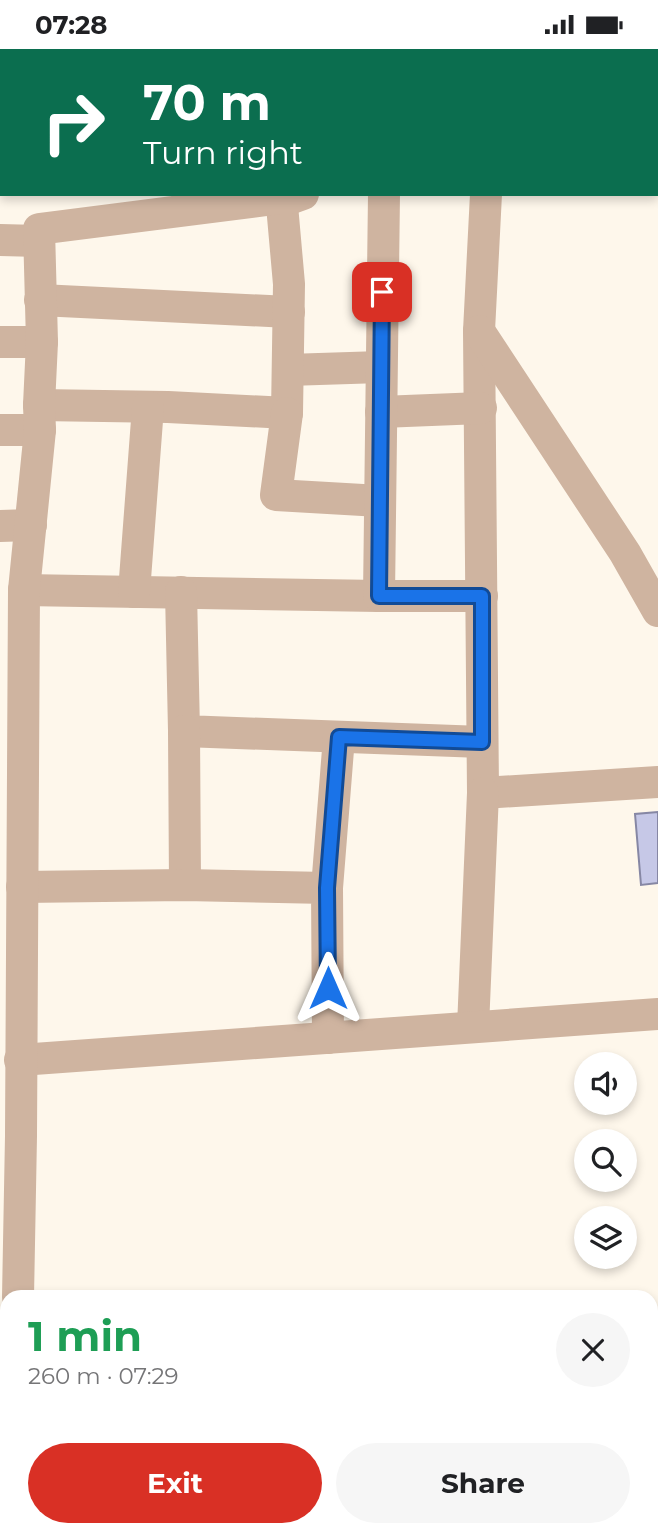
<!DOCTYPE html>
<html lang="en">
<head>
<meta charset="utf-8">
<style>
	body { margin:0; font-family:Montserrat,sans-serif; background:#f6f6f6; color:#202124; height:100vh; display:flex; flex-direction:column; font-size:26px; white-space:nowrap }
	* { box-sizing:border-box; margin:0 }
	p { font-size:23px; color:#757577 }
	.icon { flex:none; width:38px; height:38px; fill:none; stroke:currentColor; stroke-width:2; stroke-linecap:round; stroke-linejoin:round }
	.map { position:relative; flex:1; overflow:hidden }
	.side { position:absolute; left:0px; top:1241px; width:658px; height:247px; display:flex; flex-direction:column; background:#fff; border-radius:21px 21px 0 0; box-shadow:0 4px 10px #0003 }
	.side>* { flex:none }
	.top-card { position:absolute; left:0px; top:0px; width:658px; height:147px; box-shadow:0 4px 10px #0003; background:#0b6e4f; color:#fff; overflow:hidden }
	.fabs { position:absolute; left:574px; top:1003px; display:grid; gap:14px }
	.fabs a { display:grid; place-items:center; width:63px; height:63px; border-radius:50%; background:#fff; box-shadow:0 4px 10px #0003; font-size:35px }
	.pin { position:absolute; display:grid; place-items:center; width:60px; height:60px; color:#fff; margin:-30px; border-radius:14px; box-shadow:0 4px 10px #0006 }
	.me { position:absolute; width:77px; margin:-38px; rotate:0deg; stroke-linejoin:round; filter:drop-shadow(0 0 5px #0008) }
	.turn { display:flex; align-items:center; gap:24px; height:147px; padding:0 28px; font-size:32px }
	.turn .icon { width:91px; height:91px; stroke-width:2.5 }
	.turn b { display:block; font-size:49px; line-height:60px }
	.round { display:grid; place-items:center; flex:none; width:74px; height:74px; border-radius:37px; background:#f6f6f6 }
	.head { display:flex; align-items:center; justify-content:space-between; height:119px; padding:0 28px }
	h1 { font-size:42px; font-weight:700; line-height:52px; color:#1e9e55 }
	.action { display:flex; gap:14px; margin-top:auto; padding:14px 28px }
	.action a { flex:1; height:80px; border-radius:42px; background:#d93025; color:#fff; font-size:28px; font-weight:700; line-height:80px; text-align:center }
	.action a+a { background:#f6f6f6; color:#202124 }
	.status { display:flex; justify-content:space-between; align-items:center; height:49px; padding:0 35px; background:#fff; direction:ltr }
	.status svg { height:19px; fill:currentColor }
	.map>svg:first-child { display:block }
</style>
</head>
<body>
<div class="status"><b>07:28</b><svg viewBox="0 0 49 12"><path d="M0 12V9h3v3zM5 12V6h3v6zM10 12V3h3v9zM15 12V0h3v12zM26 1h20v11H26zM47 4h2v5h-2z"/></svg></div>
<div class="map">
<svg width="658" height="1486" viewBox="0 0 658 1486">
	<rect width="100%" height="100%" fill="#fef7eb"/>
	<path fill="#c6c8e7" stroke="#8687a4" stroke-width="2" d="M658,763V834L641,836L635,765Z"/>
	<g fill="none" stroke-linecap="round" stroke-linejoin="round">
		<g stroke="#cfb4a0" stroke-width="32">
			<path d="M245,0L246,2"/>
			<path d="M656,5L658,4"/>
			<path d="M656,72L658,75"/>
			<path d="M486,145L479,282L483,744L658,733"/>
			<path d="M0,191L39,192"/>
			<path d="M40,251L289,263"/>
			<path d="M479,282L625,504L658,562"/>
			<path d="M0,293H42"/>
			<path d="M288,321L381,318"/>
			<path d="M39,356L168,358L287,364L289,235L281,145"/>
			<path d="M381,363L481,359"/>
			<path d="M287,364L276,446L380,452"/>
			<path d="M0,381H40"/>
			<path d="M0,477L31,476"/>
			<path d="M24,541L379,547H482"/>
			<path d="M134,543L148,358"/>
			<path d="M181,543L184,682L482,693"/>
			<path d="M379,547L384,145"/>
			<path d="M184,682L185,836"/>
			<path d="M22,838L185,836L327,839L328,989"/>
			<path d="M327,839L339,688"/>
			<path d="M473,978L483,744"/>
			<path d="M20,1011L658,965"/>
			<path d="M18,1248L21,1087L24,541L40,381L39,356L42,293L39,180L282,149H292L303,145"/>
			<path d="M651,1346L658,1345"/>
			<path d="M651,1387H658"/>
			<path d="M0,1400L7,1399"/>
			<path d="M0,1431H7"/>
			<path d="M464,1480V1486"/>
		</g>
	</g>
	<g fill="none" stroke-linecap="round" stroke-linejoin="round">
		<defs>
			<path id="route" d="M328,939L327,839L339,688L482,693V547H379L382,243"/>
		</defs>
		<use href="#route" stroke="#114b97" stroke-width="18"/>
		<use href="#route" stroke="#1a73e8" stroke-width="12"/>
	</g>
</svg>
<div class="fabs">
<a><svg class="icon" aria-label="sound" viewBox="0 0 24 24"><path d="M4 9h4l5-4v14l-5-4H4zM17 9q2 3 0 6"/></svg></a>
<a><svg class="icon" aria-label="search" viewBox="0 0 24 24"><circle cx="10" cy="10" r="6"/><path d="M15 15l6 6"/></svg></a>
<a><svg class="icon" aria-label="layers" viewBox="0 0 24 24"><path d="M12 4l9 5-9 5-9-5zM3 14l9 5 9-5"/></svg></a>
</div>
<div class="pin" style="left:382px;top:243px;background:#d93025"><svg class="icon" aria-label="arrive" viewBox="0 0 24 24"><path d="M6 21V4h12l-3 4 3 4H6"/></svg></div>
<svg class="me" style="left:328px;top:939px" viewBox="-20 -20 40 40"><path d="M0-17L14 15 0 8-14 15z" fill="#1a73e8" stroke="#fff" stroke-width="4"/></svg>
<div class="top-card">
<div class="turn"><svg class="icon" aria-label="right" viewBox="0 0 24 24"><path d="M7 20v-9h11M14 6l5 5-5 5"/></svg><div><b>70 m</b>Turn right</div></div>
</div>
<section class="side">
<div class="head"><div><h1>1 min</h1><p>260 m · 07:29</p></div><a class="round"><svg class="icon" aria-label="close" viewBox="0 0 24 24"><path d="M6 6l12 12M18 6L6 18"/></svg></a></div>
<div class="action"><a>Exit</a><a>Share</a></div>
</section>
</div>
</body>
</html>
